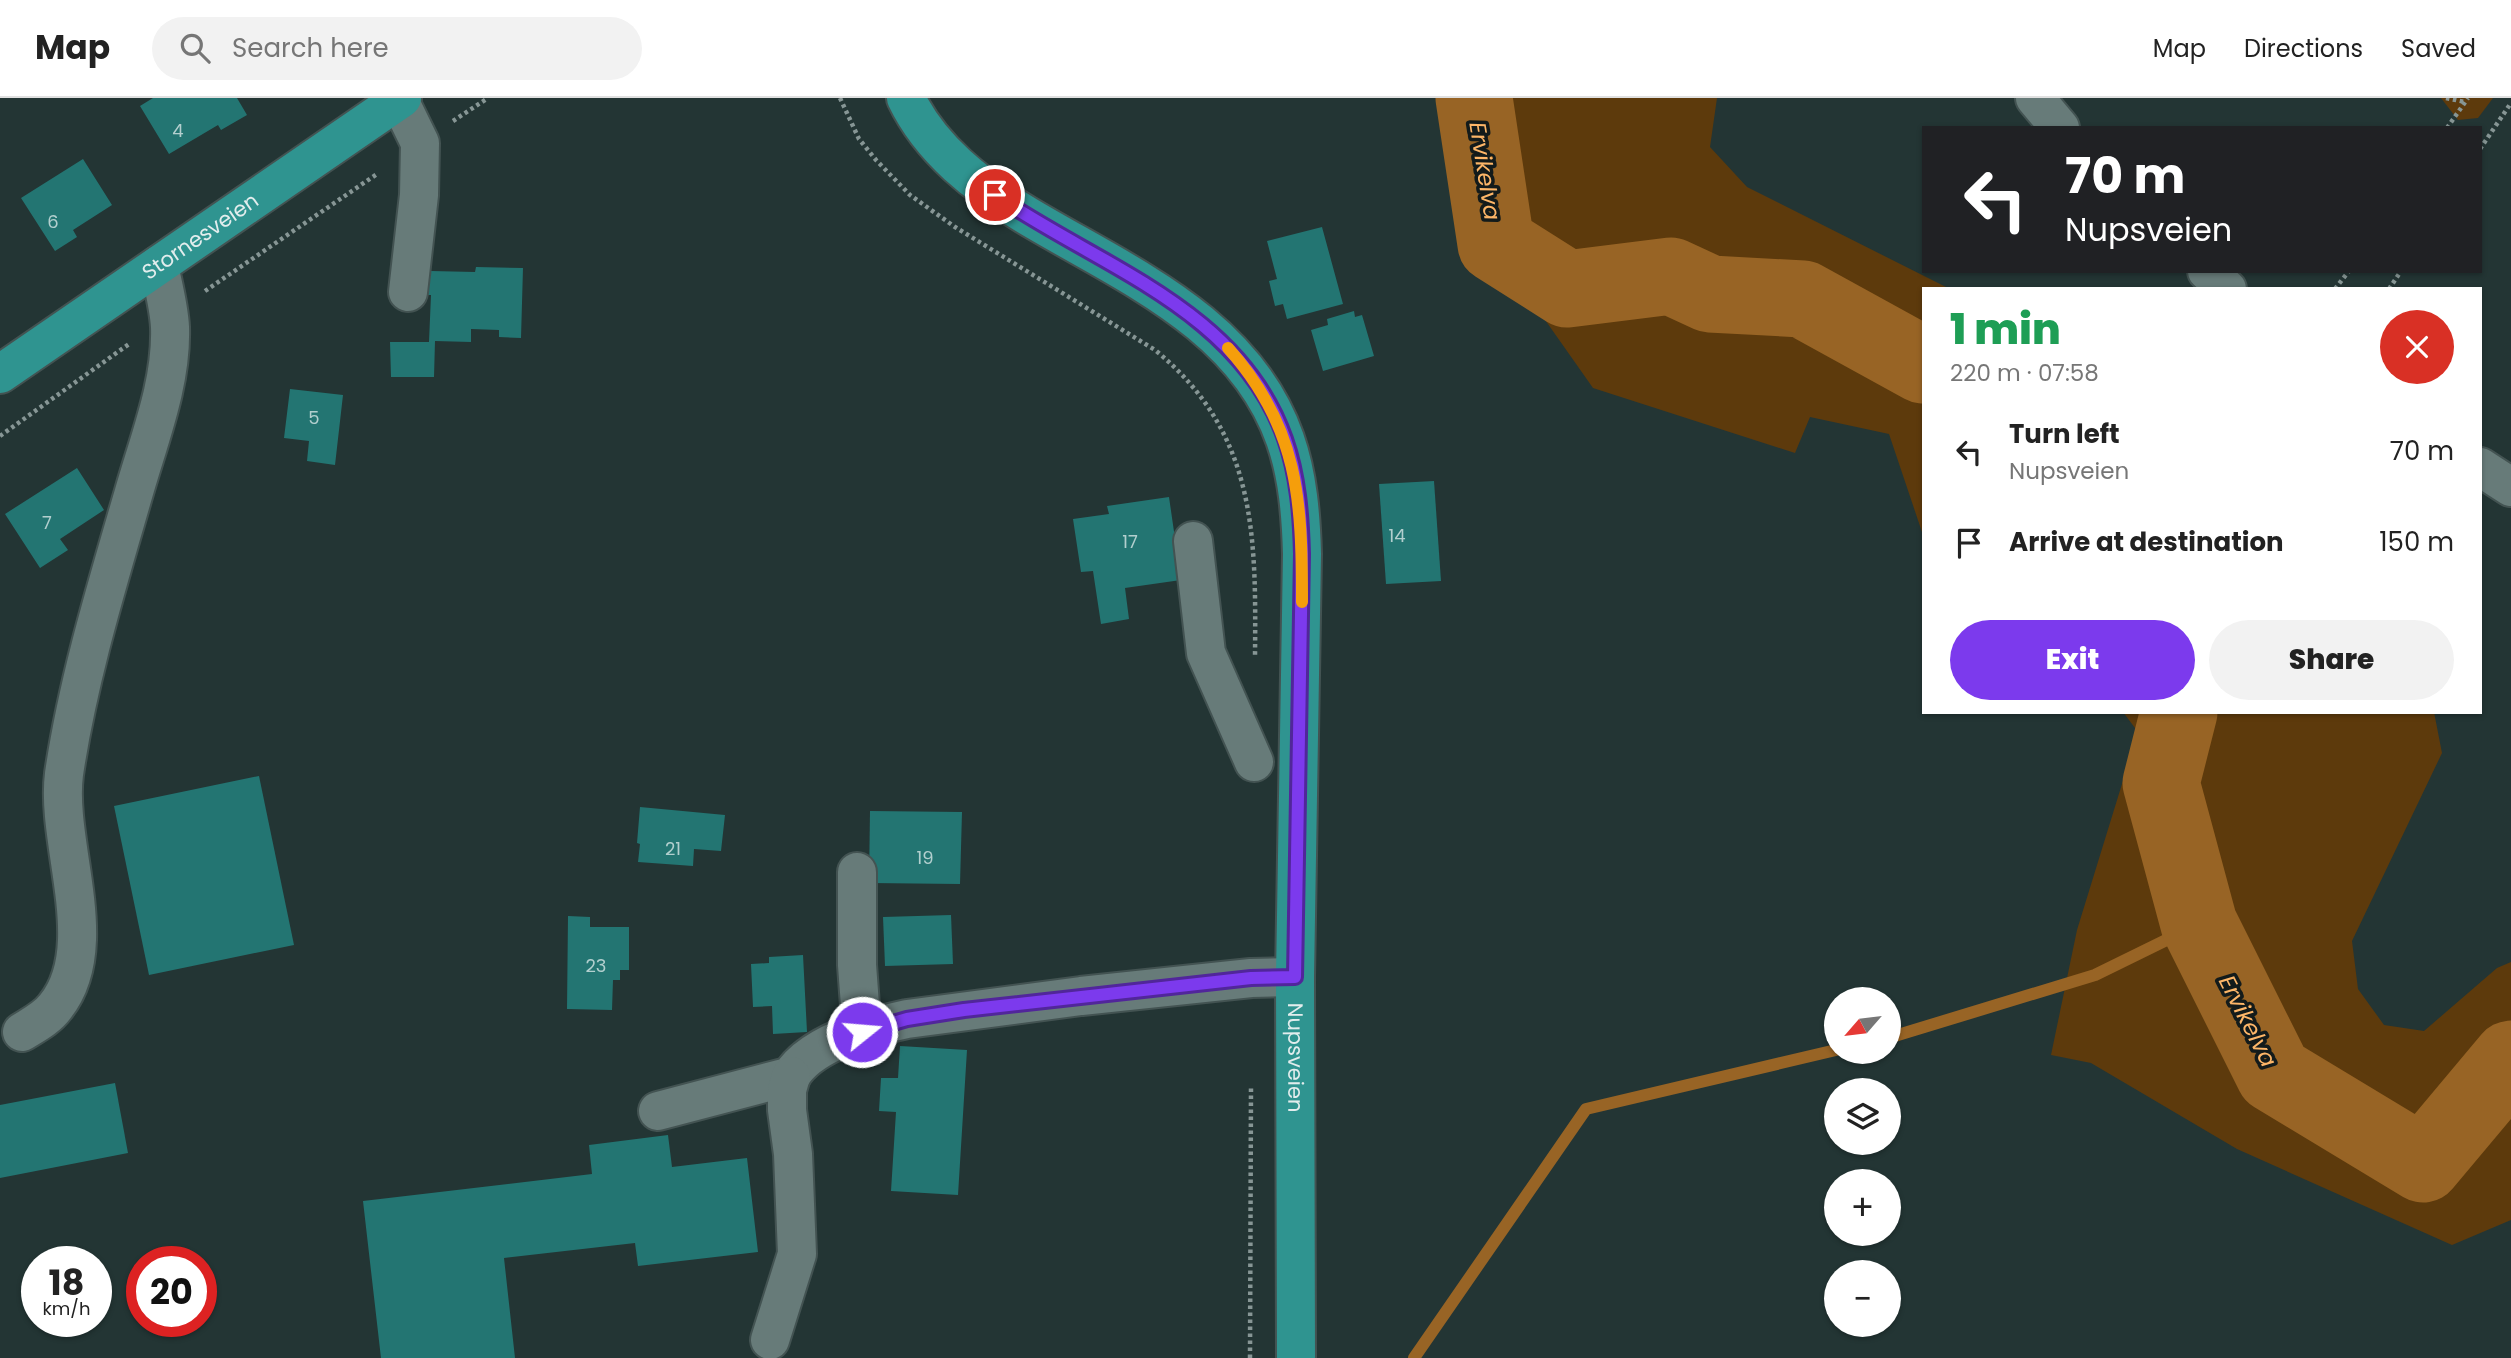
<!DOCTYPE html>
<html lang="en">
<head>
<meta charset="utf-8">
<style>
	body { margin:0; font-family:Poppins,sans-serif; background:#f2f2f2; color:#222; height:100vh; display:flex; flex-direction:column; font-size:26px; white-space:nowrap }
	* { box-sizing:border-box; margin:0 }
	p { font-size:23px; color:#767676 }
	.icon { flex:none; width:38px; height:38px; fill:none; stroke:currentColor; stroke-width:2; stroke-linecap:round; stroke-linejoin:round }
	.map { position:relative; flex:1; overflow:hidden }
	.panel { position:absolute; left:1922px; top:189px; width:560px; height:427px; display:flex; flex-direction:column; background:#fff; border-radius:0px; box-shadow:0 2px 5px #0004 }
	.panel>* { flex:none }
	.guide { position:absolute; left:1922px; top:28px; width:560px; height:147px; border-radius:0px; box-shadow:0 2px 5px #0004; background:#202124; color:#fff; overflow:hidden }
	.needle { width:46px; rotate:242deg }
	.tools { position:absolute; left:1824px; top:889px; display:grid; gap:14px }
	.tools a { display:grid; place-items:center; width:77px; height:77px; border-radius:50%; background:#fff; box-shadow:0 2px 5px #0004; font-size:35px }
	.speed { position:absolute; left:21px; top:1148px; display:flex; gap:14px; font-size:35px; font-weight:700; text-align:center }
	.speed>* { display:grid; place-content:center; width:91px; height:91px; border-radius:50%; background:#fff; box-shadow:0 2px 5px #0004; line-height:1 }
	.speed small { font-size:18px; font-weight:400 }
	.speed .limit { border:10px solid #d22; background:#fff; color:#111 }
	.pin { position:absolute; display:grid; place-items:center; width:60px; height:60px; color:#fff; margin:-30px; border:4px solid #fff; border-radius:50%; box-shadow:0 2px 7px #0007 }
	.me { position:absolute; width:77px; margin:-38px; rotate:73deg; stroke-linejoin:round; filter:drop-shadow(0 0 5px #0008) }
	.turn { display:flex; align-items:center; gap:24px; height:147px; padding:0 28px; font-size:32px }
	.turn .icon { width:91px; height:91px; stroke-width:2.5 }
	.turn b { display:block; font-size:49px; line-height:60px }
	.round { display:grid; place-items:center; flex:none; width:74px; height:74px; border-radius:37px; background:#f2f2f2 }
	.head { display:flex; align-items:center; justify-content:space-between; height:119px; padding:0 28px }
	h1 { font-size:42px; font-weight:800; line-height:52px; color:#1e9e55 }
	.button { display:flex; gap:14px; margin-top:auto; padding:14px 28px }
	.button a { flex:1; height:80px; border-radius:42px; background:#7c3aed; color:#fff; font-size:28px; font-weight:800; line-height:80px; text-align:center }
	.button a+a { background:#f2f2f2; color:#222 }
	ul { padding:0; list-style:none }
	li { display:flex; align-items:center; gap:21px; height:91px; padding:0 28px }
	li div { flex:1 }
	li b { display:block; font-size:26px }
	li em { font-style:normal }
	header { display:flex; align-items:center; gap:42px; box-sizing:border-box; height:98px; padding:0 35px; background:#fff; border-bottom:2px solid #e0e0e0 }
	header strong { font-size:33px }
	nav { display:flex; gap:38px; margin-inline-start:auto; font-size:24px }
	.search { width:490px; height:63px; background:#f2f2f2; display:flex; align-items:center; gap:18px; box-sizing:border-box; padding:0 24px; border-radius:38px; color:#767676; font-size:26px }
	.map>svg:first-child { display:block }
</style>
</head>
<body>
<header>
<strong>Map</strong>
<div class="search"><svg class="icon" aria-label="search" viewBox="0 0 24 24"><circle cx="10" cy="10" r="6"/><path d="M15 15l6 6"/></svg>Search here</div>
<nav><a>Map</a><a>Directions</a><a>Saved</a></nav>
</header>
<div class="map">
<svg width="2511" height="1260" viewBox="0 0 2511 1260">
	<rect width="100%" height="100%" fill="#233534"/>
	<g fill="#5d3a0c">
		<path d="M1487,0H1717L1710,49L1747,89L1950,191H1923V437L1889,336L1810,319L1795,355L1593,290L1519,185Z"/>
		<path d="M2441,0H2493L2478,20L2458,22Z"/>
		<path d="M2123,614H2434L2442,655L2352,843L2358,891L2384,927L2424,933L2497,870L2511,864V1122L2452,1147L2237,1051L2091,965L2051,957L2077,832L2138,634Z"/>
	</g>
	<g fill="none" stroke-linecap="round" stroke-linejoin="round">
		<g stroke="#986425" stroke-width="12">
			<path d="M1888,940L2095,877L2199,826"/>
			<path d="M1414,1260L1586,1011L1836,952"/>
		</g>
		<g stroke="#986425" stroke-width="77">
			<path d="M1474,0L1496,146L1567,191L1671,178L1710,196L1803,201L1923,267"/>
			<path d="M2179,614L2161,685L2199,826L2274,976L2423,1066L2511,961"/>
		</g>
	</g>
	<g fill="#237572">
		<path d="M153,0H237L247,17L221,32L218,27L169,56L140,8Z"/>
		<path d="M83,61L112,107L73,132L77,139L55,153L21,100Z"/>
		<path d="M1322,129L1343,206L1287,221L1283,206L1275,208L1269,183L1277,181L1267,143Z"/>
		<path d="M476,169L523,170L521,240L499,239V232L471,231V244L435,243L434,279H391L390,244H429L431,197H423V178H431V173L475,174Z"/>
		<path d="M1354,213L1355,219L1362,217L1374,258L1323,273L1311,232L1328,227L1327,221Z"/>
		<path d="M290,291L343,297L335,367L307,363L309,343L284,340Z"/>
		<path d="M77,370L104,412L60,441L68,452L40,470L5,416Z"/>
		<path d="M1434,383L1441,483L1386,486L1379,386Z"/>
		<path d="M1169,399L1181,482L1125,490L1129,521L1101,526L1093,473L1081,474L1073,421L1109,416L1107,408Z"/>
		<path d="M259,678L294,847L149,877L114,708Z"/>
		<path d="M640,709L725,717L721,753L694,751L693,768L638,764L640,746L637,745Z"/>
		<path d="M870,713L962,714L960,786L869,785Z"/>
		<path d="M951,817L953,866L885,868L883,819Z"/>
		<path d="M568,818L590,819V829H629V872H620V882H613L612,912L567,911Z"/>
		<path d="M803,857L807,934L773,936L772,908L753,909L751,866L769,865V859Z"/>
		<path d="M900,948L967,952L958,1097L891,1093L896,1014L879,1013L881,980H898Z"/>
		<path d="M115,985L128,1055L0,1080V1007Z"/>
		<path d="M668,1037L672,1069L747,1060L758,1154L638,1168L635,1145L504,1160L515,1260H381L363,1103L592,1076L589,1047Z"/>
	</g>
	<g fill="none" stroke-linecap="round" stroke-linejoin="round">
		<defs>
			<g id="minor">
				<path d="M2035,0L2060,30"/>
				<path d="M399,2L420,45L419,97L408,194"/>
				<path d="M2207,173L2227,191"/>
				<path d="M2480,369L2511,389"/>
				<path d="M1193,443L1206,555L1254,664"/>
				<path d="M857,774V867L862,934"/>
				<path d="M22,934C33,927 47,920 55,909C104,849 55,746 64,676C78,581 107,487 134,394C149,341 172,285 170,229C169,209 163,187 159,167"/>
				<path d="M658,1013L791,978C811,945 870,929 907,921L1081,898L1251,880L1295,879"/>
				<path d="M770,1242L797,1156L793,1056L787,1012V992L791,978"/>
			</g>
			<g id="major">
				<path id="s1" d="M906,0C931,52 978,88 1026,117C1124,176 1244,224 1285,341C1298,378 1301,418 1302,456L1295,879L1296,1260"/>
				<path id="s2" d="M0,276L402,0"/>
			</g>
		</defs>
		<use href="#minor" stroke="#435352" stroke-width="42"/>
		<use href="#major" stroke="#435352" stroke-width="42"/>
		<g stroke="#879695" stroke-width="4.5" stroke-dasharray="3.5 3.5" stroke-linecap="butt">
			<path d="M840,0L859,41L876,62L910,97L955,129L1155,252C1257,335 1256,438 1255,559"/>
			<path d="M2446,0L2465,4"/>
			<path d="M453,23L488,0"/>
			<path d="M2447,30L2468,0"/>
			<path d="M2480,51L2511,5"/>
			<path d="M2335,191L2349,173"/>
			<path d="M2389,191L2401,173"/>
			<path d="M205,193L377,76"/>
			<path d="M0,338L129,246"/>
			<path d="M1250,1260L1251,988"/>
		</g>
		<use href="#minor" stroke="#677b79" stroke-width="38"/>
		<use href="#major" stroke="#2f9490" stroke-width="38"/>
	</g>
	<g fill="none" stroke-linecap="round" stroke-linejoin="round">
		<defs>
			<path id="route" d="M862,934L907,921L964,912L1251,880L1295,879L1302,456C1301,417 1298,378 1285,341C1240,211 1098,168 995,97"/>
		</defs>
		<use href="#route" stroke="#51269a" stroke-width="18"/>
		<use href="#route" stroke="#7c3aed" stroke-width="12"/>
		<path stroke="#f59e0b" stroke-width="12" d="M1228,250C1299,329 1302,403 1302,504"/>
	</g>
	<g text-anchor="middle" stroke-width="7" stroke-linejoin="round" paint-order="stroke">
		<g font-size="18" fill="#b2cfce">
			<text x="178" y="39">4</text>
			<text x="53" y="130">6</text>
			<text x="314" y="326">5</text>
			<text x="47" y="431">7</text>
			<text x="1397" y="444">14</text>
			<text x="1130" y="450">17</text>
			<text x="673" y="757">21</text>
			<text x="925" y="766">19</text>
			<text x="596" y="874">23</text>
		</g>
		<g font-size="21" fill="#e2eded" stroke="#131b1b">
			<text dy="7" stroke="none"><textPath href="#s2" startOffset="243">Stornesveien</textPath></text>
			<text dy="7" stroke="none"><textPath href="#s1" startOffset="1141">Nupsveien</textPath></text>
		</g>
		<g font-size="23" font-style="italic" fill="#fdb668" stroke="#131b1b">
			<text transform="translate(1485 73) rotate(81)" y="8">Ervikelva</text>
			<text transform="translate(2248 923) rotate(63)" y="8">Ervikelva</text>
		</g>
	</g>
</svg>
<div class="tools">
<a><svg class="needle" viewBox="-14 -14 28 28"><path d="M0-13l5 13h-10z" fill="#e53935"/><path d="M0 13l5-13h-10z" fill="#767676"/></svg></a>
<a><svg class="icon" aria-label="layers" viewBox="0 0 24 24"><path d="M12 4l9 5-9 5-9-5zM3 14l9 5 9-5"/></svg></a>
<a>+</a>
<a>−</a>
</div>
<div class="speed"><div>18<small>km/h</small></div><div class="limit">20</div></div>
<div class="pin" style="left:995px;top:97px;background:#d93025"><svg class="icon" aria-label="arrive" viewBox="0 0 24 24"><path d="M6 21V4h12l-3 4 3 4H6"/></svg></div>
<svg class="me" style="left:862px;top:934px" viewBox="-20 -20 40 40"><circle r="17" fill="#7c3aed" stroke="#fff" stroke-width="3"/><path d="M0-11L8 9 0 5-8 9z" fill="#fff"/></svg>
<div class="guide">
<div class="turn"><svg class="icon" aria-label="left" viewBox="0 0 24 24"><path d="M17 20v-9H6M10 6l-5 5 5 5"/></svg><div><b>70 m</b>Nupsveien</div></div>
</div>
<section class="panel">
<div class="head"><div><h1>1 min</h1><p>220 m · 07:58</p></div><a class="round" style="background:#d93025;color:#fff"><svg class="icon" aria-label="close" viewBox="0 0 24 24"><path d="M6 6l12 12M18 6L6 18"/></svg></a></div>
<ul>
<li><svg class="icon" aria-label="left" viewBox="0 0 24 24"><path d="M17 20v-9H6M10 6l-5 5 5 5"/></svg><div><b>Turn left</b><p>Nupsveien</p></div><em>70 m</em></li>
<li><svg class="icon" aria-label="arrive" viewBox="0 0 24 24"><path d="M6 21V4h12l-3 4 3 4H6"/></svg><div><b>Arrive at destination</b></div><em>150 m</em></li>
</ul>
<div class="button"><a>Exit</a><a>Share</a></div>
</section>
</div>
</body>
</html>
